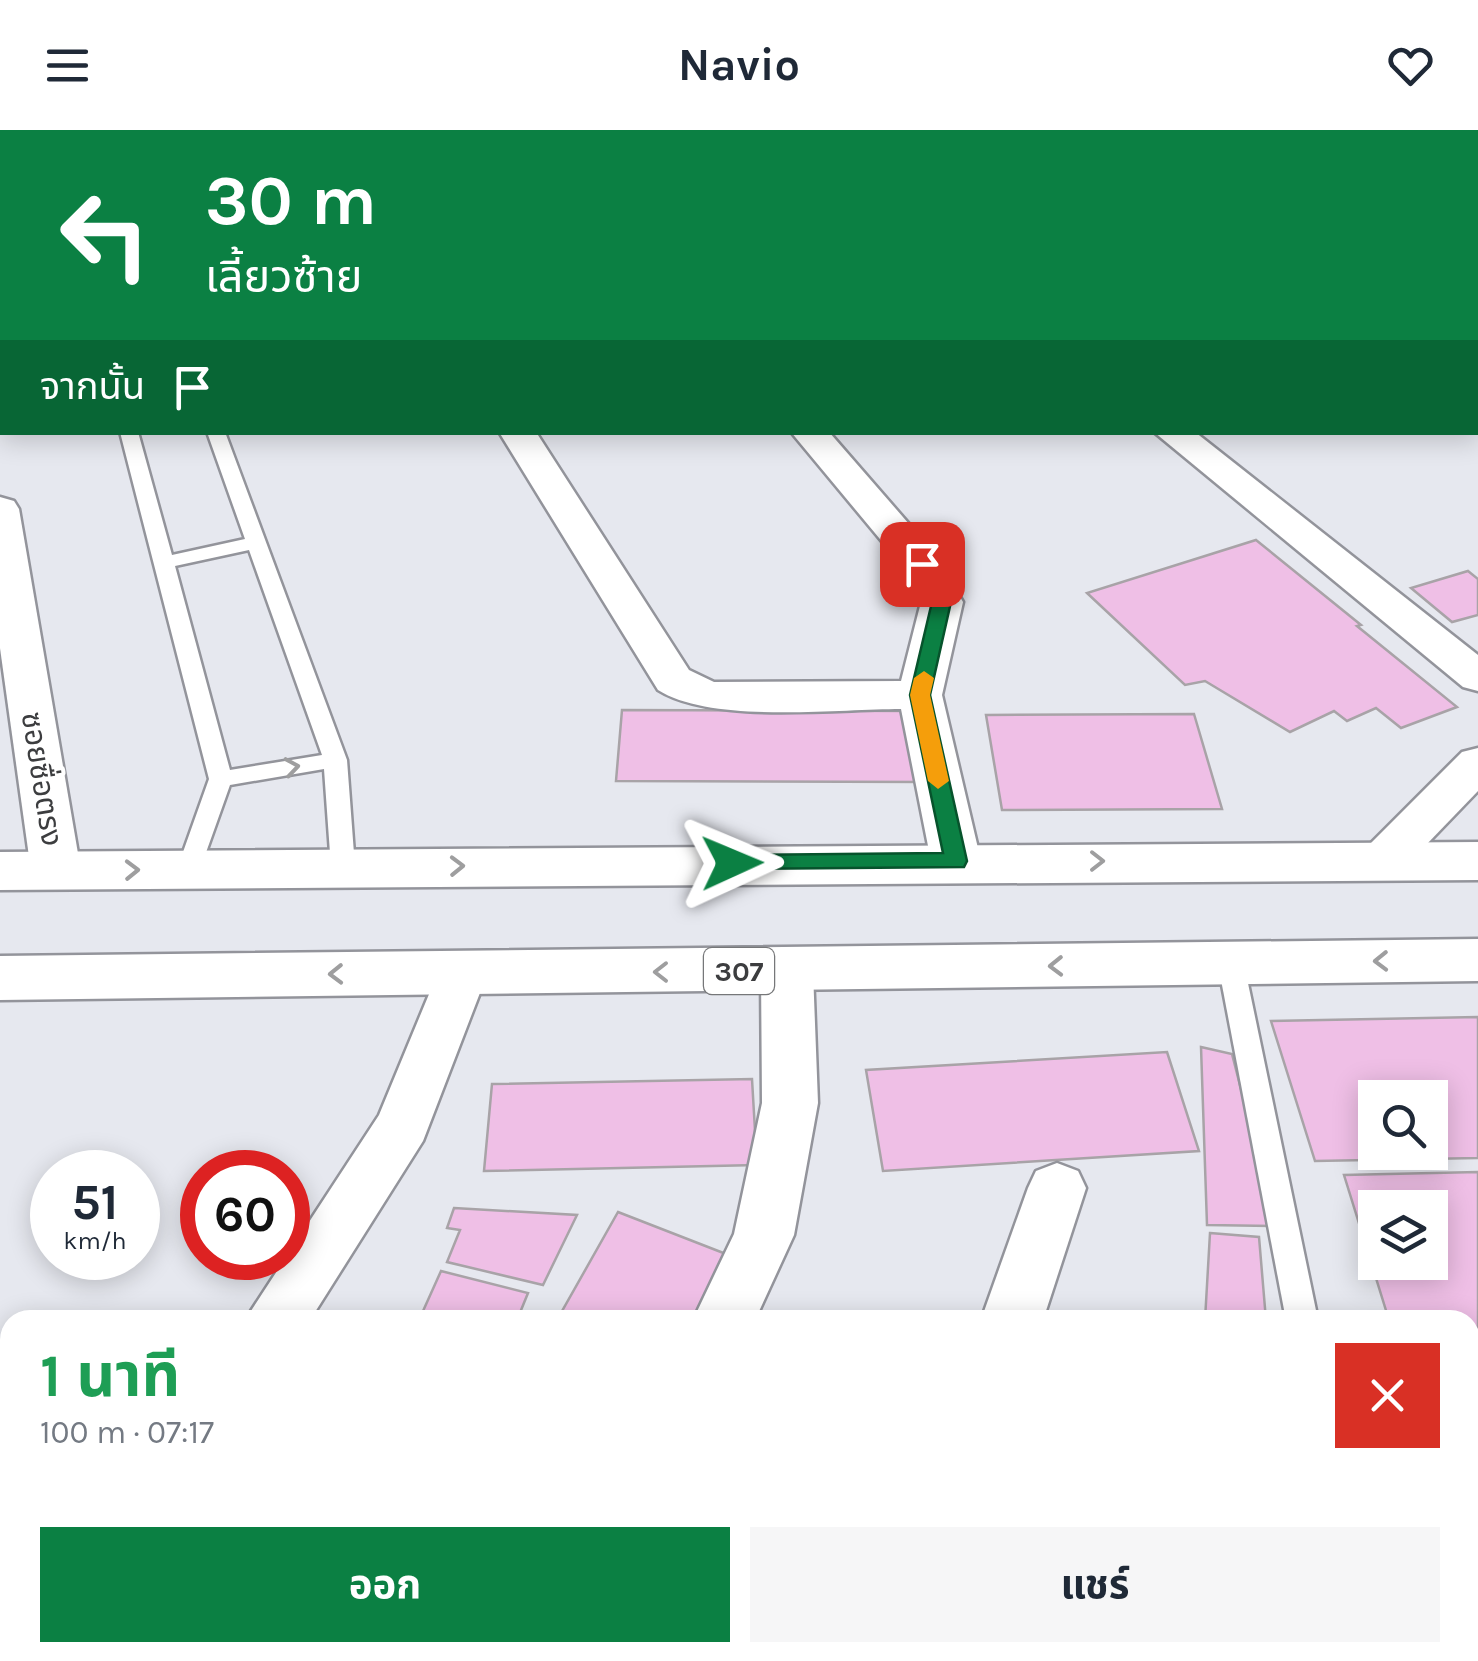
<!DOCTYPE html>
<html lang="th">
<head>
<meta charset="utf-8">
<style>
	body { margin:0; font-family:Karla,"Noto Sans Thai",sans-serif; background:#f6f6f7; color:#1f2937; height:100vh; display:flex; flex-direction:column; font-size:38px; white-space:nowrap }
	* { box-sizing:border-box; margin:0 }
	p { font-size:32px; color:#747a83 }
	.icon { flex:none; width:55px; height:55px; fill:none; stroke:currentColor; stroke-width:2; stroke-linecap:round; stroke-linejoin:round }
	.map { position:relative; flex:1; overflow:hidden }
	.drawer { position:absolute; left:0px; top:1180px; width:1480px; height:352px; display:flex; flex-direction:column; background:#fff; border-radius:30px 30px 0 0; box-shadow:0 5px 25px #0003 }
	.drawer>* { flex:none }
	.banner { position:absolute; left:0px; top:0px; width:1480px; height:305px; box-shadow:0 5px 25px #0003; background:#0b8043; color:#fff; overflow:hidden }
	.controls { position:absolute; left:1358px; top:950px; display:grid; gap:20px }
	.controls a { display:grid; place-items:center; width:90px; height:90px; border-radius:0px; background:#fff; box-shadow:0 5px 25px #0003; font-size:50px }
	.speed { position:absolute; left:30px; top:1020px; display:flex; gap:20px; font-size:50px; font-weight:700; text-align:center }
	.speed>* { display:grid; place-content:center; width:130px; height:130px; border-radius:50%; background:#fff; box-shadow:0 5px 25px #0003; line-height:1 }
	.speed small { font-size:25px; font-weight:400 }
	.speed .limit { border:15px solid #d22; background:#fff; color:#111 }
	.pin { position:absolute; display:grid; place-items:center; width:85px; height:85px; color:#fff; margin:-42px; border-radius:20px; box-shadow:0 5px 15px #0006 }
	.me { position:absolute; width:110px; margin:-55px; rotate:89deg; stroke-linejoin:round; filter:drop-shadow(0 0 8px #0008) }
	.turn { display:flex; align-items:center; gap:35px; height:210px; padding:0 40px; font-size:45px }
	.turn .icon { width:130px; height:130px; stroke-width:2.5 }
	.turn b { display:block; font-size:70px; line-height:85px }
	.then { display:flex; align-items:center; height:95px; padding:0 40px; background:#0003; gap:20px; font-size:38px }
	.round { display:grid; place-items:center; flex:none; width:105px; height:105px; border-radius:0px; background:#f6f6f7 }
	.headline { display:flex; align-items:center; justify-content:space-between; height:170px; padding:0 40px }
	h1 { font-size:60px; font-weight:700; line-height:75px; color:#1e9e55 }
	.action { display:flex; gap:20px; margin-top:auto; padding:20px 40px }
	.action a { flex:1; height:115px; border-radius:0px; background:#0b8043; color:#fff; font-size:40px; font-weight:700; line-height:115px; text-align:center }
	.action a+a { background:#f6f6f7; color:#1f2937 }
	header { display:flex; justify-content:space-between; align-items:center; height:130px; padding:0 40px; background:#fff; font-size:45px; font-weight:700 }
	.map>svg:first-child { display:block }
</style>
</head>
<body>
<header><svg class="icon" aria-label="menu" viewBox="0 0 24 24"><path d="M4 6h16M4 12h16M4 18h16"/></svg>Navio<svg class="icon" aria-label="heart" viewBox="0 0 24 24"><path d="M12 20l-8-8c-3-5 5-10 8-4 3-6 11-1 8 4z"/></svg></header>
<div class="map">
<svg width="1478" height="1531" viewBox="0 0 1478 1531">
	<rect width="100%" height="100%" fill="#e6e8ef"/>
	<g fill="#efbfe6" stroke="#a8a3a7" stroke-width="2.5" fill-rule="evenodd">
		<path d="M1256,410L1361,495L1357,496L1457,577L1401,598L1376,578L1347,591L1334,581L1290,602L1205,551L1185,555L1087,463Z"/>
		<path d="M1468,441L1478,449V485L1452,492L1411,458Z"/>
		<path d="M622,580L916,581L924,652L616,651Z"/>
		<path d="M1194,584L1222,679L1002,680L986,585Z"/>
		<path d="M1478,887V1028L1315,1031L1271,891ZM1375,968H1430V1022H1375Z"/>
		<path d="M1201,917L1232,924L1276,1096L1207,1095Z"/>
		<path d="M1167,922L1199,1021L883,1041L866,940Z"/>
		<path d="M752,949L757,1035L484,1041L492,954Z"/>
		<path d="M1478,1042V1478L1470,1453V1190H1389L1344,1045ZM1375,1078H1430V1132H1375Z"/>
		<path d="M454,1078L577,1085L543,1155L447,1132L460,1100L447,1098Z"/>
		<path d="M618,1082L726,1124L692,1190H557Z"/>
		<path d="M1210,1103L1259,1107L1266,1190H1205Z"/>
		<path d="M441,1141L528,1163L517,1190H419Z"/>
		<path d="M153,1522H170L188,1531H147Z"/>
		<path d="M384,1522H520L516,1531H379Z"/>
		<path d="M1203,1522H1279L1280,1531H1203Z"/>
	</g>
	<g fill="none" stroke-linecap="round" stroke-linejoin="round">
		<defs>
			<g id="service">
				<path d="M120,302H138L172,425L245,409L207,302H225L347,630L355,737L352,743L343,746L331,737L324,639L230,655L198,745L189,748L177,739L209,649ZM249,420L322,625L230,640L175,436Z"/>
				<path d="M1231,824L1240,827L1244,834L1318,1190H1286L1218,834L1222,827Z"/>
				<path d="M1380,1522H1420L1424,1531H1384Z"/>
			</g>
			<g id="minor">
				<path d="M0,0H15L16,2H2V13Z"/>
				<path d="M313,0H342L343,2H315Z"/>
				<path d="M499,0H529L530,2H501Z"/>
				<path d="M779,0H809L810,2H781Z"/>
				<path d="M2,172V194L0,195V173Z"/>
				<path d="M499,302H536L689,540L714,552L901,551L921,472L904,438L791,302H829L936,425L963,472L942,565L981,731L973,743L956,748L939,743L931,731L901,579C835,579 712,594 658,560Z"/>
				<path d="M1154,302H1195L1478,525V561L1463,557Z"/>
				<path d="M0,367L14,371L19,379L81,741L73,753L56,758L39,753L31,741L0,518Z"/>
				<path d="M1478,618V661L1399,743L1382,748L1365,743L1357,731L1365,719L1462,622Z"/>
				<path d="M787,821L805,827L813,841L818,973L794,1105L755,1190H693L734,1104L762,973L761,841L769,827Z"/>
				<path d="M462,822L480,828L488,842L423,1011L310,1190H245L379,985L444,828Z"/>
				<path d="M1057,1033L1078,1041L1086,1058L1043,1190H981L1028,1058L1036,1041Z"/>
				<path d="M22,1522H96L92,1531H19Z"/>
				<path d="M527,1522H600L596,1531H524Z"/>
				<path d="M877,1522H949L948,1531H876Z"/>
			</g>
			<g id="primary">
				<path d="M1478,712V750L0,760V722Z"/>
				<path d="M1478,809V851L0,870V826Z"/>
			</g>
		</defs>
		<use href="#service" stroke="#93949b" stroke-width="5"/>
		<use href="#minor" stroke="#93949b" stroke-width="5"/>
		<use href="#primary" stroke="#93949b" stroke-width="5"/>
		<use href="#service" fill="#fff" fill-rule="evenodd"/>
		<use href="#minor" fill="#fff" fill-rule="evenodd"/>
		<use href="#primary" fill="#fff" fill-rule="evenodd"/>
	</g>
	<defs><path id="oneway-chevron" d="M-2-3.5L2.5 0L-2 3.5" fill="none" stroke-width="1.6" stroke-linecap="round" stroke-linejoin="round" transform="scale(2.5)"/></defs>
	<g stroke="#9e9e9f">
		<use href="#oneway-chevron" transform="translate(292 637) rotate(-9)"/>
		<use href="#oneway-chevron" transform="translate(1097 731)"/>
		<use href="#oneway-chevron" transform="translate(457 736) rotate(-1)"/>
		<use href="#oneway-chevron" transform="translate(132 740) rotate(-1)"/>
		<use href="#oneway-chevron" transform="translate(1381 831) rotate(179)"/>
		<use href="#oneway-chevron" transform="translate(1056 836) rotate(179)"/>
		<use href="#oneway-chevron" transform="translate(661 842) rotate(180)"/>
		<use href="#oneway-chevron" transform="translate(336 844) rotate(179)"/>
	</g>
	<path fill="#0b8043" stroke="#07532c" stroke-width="2.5" d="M922,429L931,434L951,472L930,565L967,731L964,737L724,739V727L732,725L943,723L910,565L932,472L913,434Z"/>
	<path fill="#f59e0b" d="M924,541L934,548L930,565L949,651L938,659L928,651L910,565L914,548Z"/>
	<g text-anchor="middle" stroke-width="8" stroke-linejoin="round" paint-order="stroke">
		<rect fill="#fff" stroke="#767779" stroke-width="2.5" x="704" y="818" width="70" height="46" rx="8"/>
		<g font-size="28" font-weight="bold" fill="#3c3d3f">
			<text x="739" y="851">307</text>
		</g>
		<g font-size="30" fill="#3c3d3f" stroke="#fff">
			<text transform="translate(42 649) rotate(81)" y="10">ซอยซื่อตรง</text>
		</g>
	</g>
</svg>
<div class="controls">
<a><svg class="icon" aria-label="search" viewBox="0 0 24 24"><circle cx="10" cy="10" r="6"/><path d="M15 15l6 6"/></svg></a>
<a><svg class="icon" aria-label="layers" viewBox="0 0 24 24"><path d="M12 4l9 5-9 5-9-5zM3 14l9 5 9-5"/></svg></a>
</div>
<div class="speed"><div>51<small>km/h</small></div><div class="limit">60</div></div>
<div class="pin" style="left:922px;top:434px;background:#d93025"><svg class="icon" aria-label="arrive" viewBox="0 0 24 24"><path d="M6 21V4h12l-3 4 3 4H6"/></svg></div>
<svg class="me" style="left:732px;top:733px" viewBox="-20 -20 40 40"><path d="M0-17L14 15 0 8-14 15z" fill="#0b8043" stroke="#fff" stroke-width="4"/></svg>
<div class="banner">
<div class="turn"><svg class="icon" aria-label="left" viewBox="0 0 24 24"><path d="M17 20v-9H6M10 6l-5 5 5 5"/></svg><div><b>30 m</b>เลี้ยวซ้าย</div></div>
<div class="then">จากนั้น<svg class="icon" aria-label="arrive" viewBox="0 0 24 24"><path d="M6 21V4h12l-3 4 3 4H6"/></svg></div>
</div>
<section class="drawer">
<div class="headline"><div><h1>1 นาที</h1><p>100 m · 07:17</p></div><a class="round" style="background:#d93025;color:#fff"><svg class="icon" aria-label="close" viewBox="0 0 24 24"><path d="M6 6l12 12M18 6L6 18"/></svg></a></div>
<div class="action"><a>ออก</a><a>แชร์</a></div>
</section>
</div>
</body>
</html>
